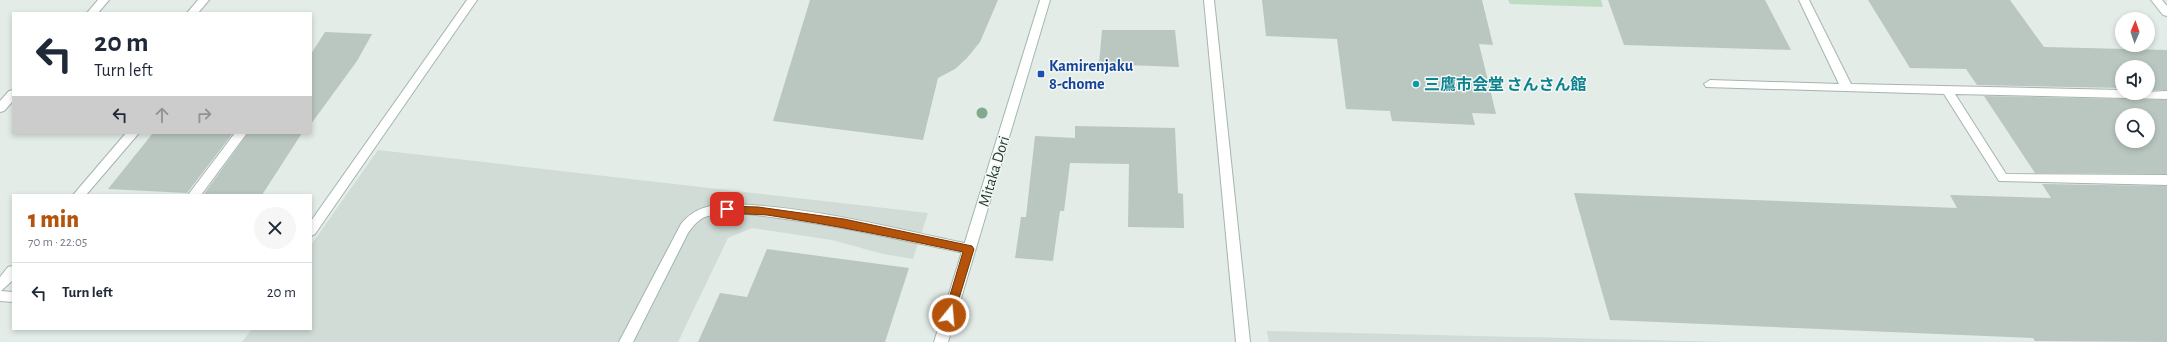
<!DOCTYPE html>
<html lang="en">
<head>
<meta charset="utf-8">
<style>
	body { margin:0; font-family:"Alegreya Sans","Noto Sans JP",sans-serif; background:#f6f6f7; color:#1f2937; height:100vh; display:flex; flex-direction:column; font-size:15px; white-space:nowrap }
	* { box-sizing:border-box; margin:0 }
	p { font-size:13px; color:#747a83 }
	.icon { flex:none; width:22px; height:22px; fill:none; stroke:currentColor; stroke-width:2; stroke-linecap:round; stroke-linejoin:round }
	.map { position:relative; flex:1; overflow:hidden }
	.side { position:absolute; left:12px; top:194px; width:300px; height:136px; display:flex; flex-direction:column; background:#fff; border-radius:0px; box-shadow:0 2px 6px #0003 }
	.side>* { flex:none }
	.guide { position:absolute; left:12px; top:12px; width:300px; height:122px; border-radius:0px; box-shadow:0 2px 6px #0003; background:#fff; color:#1f2937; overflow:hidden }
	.needle { width:26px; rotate:2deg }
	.buttons { position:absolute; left:2115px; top:12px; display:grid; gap:8px }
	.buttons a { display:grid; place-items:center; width:40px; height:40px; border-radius:50%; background:#fff; box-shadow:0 2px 6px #0003; font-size:20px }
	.pin { position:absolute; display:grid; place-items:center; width:34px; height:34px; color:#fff; margin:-17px; border-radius:8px; box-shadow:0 2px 6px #0006 }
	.me { position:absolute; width:44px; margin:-22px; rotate:17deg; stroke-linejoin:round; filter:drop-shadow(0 0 3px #0008) }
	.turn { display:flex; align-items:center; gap:14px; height:84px; padding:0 16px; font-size:18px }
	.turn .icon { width:52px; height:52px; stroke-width:2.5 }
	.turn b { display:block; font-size:28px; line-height:34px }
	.lanes { display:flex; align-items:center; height:38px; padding:0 16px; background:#0003; justify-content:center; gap:20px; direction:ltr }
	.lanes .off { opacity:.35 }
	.round { display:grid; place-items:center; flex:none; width:42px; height:42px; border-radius:21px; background:#f6f6f7 }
	.headline { display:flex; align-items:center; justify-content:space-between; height:68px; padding:0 16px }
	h1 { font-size:24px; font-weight:800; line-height:30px; color:#b45309 }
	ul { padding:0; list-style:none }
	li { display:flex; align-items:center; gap:12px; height:60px; padding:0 16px; border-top:1px solid #e0e1e3 }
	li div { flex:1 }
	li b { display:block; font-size:15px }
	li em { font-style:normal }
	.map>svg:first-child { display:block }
</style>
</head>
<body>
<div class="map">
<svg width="2167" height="342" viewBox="0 0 2167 342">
	<rect width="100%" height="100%" fill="#e3ece7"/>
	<g fill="#d1dcd6">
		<path d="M378,150L928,213L913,259L883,254L832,240L752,228L728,238L678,342H242L252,329H311V245Z"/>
		<path d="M1267,331L1729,342H1269Z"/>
	</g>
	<path fill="#bddcc3" d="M1508,0H1601L1603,7L1510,4Z"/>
	<g fill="#b9c7c0" fill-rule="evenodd">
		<path d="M810,0H998L980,42L967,58L955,69L938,78L923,140L773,121Z"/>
		<path d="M1262,0H1482L1493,45L1479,44L1496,114L1472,113L1475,125L1392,121L1390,111L1346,109L1337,39L1266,36Z"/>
		<path d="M1608,0H1765L1791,50L1624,45Z"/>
		<path d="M1868,0H2010L2044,47L2167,50V90H2148V67H2122V88L1977,85L1966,69L1910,68Z"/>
		<path d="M1102,30H1175L1179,67L1099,64Z"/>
		<path d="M325,32L372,34L357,61L311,124V54Z"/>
		<path d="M1984,96L2167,100V174L2035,173ZM2122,115H2148V141H2122Z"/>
		<path d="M1075,126L1175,128L1178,193L1183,194L1184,228L1128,227L1129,164L1070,163L1064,211H1060L1053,261L1015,258L1021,217H1026L1035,136L1075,138Z"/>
		<path d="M153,133H233L187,193L108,189Z"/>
		<path d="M248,133H302L262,195L204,194Z"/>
		<path d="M2042,184L2167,186V342L2035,341L2033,338L1610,320L1574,193L1957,208L1950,195L2051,198Z"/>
		<path d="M767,249L909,268L885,342H698L720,293L747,297Z"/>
	</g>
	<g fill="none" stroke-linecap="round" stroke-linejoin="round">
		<defs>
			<g id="lane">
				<path d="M198,0H209L198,13H187Z"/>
				<path d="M467,0H477L315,234L311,236V221Z"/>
				<path d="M1799,0H1809L1851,84L2122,90V93L2167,91V99L1955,94L2006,174L2167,175V185L1999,181L1944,94L1706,87L1704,84L1710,80L1839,84Z"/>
				<path d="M126,133H139L86,195H73Z"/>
				<path d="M235,133H247L201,195H188Z"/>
				<path d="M733,204C812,207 891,228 969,244L973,245L975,249L973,253L969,254C905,241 842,226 778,218C756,215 730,210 708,216C699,218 693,226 688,233L633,342H619L681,224C695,207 712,204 733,204Z"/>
				<path d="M13,266V280L1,291L13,292V302L0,301V277L8,267Z"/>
			</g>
			<g id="street">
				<path d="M98,0H109L98,13H87Z"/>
				<path d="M1204,0H1214L1250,342H1236Z"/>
				<path d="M13,90V101L4,111L0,112V101L9,91Z"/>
			</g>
			<g id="secondary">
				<path d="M1040,0H1050L948,342H934Z"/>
				<path d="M2151,0H2162L2167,6V16L2163,15Z"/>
			</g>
		</defs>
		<use href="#lane" stroke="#a6b4ae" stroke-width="2"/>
		<use href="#street" stroke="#a6b4ae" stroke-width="2"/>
		<use href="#secondary" stroke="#a2b8ae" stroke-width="2"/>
		<use href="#lane" fill="#fff" fill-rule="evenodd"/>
		<use href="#street" fill="#fff" fill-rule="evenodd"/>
		<use href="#secondary" fill="#fff" fill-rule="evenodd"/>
	</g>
	<circle fill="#81a98d" cx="982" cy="113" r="5.5"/>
	<path fill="#b45309" stroke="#753606" d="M727,206L758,207L844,219L972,246L974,249L954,315L949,320L944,315L963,252C898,238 833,225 767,215C758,214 726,215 723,209Z"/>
	<rect fill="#1a4fb4" stroke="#f4f9f6" stroke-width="1.5" x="1037" y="70" width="8" height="8" rx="2"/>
	<circle fill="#0f9aa8" stroke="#f4f9f6" stroke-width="1.5" cx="1416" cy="84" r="4"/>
	<g text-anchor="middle" stroke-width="3" stroke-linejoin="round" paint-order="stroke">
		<g font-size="16" font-weight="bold" fill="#164399" stroke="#f4f9f6" text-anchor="start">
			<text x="1049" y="71">Kamirenjaku<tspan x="1049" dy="18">8-chome</tspan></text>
		</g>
		<g font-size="16" font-weight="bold" fill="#0d838f" stroke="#f4f9f6" text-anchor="start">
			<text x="1424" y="90">三鷹市会堂 さんさん館</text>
		</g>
		<g font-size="16" fill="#243d34" stroke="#f4f9f6">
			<text transform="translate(993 171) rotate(-73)" y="6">Mitaka Dori</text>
		</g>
	</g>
</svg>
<div class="buttons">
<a><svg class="needle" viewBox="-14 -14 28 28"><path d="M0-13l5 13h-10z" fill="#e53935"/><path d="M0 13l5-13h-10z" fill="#747a83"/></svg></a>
<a><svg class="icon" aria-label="sound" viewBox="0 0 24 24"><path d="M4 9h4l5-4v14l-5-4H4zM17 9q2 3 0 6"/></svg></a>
<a><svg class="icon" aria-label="search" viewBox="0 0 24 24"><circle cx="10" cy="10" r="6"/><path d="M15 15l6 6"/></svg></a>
</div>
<div class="pin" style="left:727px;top:209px;background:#d93025"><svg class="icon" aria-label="arrive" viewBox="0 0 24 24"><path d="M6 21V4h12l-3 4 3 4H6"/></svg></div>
<svg class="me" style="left:949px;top:315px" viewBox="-20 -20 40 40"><circle r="17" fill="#b45309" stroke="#fff" stroke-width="3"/><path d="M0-11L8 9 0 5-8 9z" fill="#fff"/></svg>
<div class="guide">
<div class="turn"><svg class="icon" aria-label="left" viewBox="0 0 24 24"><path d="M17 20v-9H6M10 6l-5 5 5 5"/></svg><div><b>20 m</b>Turn left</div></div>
<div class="lanes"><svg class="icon" aria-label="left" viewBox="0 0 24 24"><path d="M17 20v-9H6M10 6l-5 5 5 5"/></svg><svg class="icon off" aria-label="ahead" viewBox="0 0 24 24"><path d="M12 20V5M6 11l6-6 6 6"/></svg><svg class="icon off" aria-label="right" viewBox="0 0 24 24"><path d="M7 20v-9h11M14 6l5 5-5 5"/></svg></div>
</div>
<section class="side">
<div class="headline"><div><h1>1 min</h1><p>70 m · 22:05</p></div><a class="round"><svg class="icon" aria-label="close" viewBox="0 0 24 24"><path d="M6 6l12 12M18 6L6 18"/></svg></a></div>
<ul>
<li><svg class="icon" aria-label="left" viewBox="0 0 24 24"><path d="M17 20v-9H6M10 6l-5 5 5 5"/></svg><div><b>Turn left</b></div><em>20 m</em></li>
</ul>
</section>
</div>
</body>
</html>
